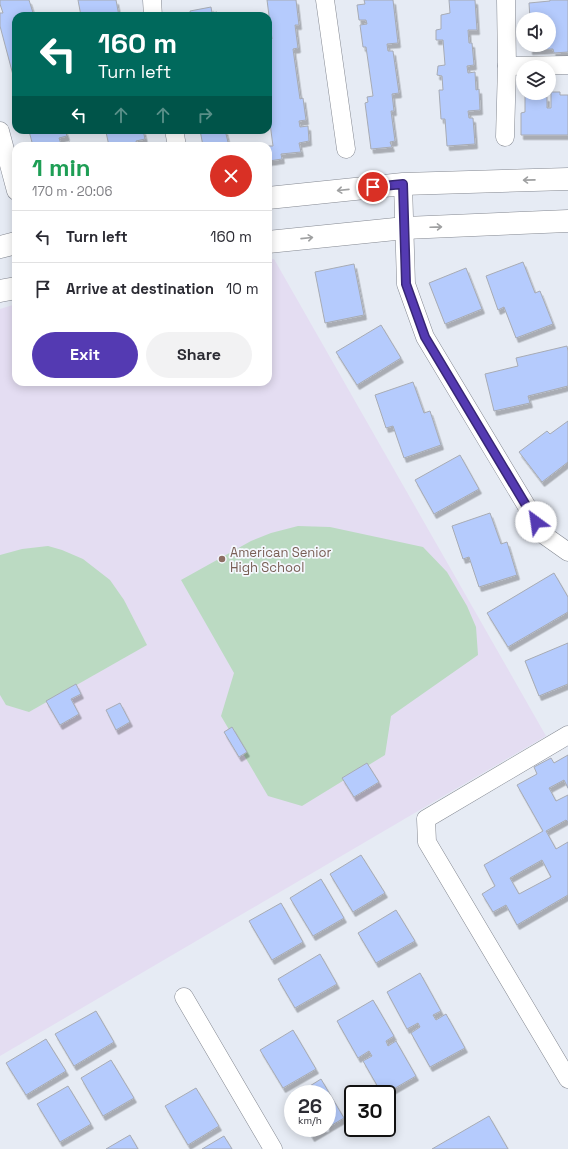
<!DOCTYPE html>
<html lang="en">
<head>
<meta charset="utf-8">
<style>
	body { margin:0; font-family:"Space Grotesk",sans-serif; background:#f2f2f3; color:#2b2b33; height:100vh; display:flex; flex-direction:column; font-size:15px; white-space:nowrap }
	* { box-sizing:border-box; margin:0 }
	p { font-size:13px; color:#7c7c81 }
	.icon { flex:none; width:22px; height:22px; fill:none; stroke:currentColor; stroke-width:2; stroke-linecap:round; stroke-linejoin:round }
	.map { position:relative; flex:1; overflow:hidden }
	.details { position:absolute; left:12px; top:142px; width:260px; height:244px; display:flex; flex-direction:column; background:#fff; border-radius:12px; box-shadow:0 2px 10px #0003 }
	.details>* { flex:none }
	.hud { position:absolute; left:12px; top:12px; width:260px; height:122px; border-radius:12px; box-shadow:0 2px 10px #0003; background:#00695c; color:#fff; overflow:hidden }
	.controls { position:absolute; left:516px; top:12px; display:grid; gap:8px }
	.controls a { display:grid; place-items:center; width:40px; height:40px; border-radius:50%; background:#fff; box-shadow:0 2px 10px #0003; font-size:20px }
	.speed { position:absolute; left:284px; top:1085px; display:flex; gap:8px; font-size:20px; font-weight:700; text-align:center }
	.speed>* { display:grid; place-content:center; width:52px; height:52px; border-radius:50%; background:#fff; box-shadow:0 2px 10px #0003; line-height:1 }
	.speed small { font-size:10px; font-weight:400 }
	.speed .limit { border:2px solid #111; border-radius:6px; background:#fff; color:#111 }
	.pin { position:absolute; display:grid; place-items:center; width:34px; height:34px; color:#fff; margin:-17px; border:2px solid #fff; border-radius:50%; box-shadow:0 1px 4px #0007 }
	.me { position:absolute; width:44px; margin:-22px; rotate:329deg; stroke-linejoin:round; filter:drop-shadow(0 0 3px #0008) }
	.turn { display:flex; align-items:center; gap:14px; height:84px; padding:0 20px; font-size:18px }
	.turn .icon { width:52px; height:52px; stroke-width:2.5 }
	.turn b { display:block; font-size:28px; line-height:34px }
	.lanes { display:flex; align-items:center; height:38px; padding:0 20px; background:#0003; justify-content:center; gap:20px; direction:ltr }
	.lanes .off { opacity:.35 }
	.round { display:grid; place-items:center; flex:none; width:42px; height:42px; border-radius:21px; background:#f2f2f3 }
	.head { display:flex; align-items:center; justify-content:space-between; height:68px; padding:0 20px }
	h1 { font-size:24px; font-weight:600; line-height:30px; color:#1e9e55 }
	.cta { display:flex; gap:8px; margin-top:auto; padding:8px 20px }
	.cta a { flex:1; height:46px; border-radius:24px; background:#543ab2; color:#fff; font-size:16px; font-weight:600; line-height:46px; text-align:center }
	.cta a+a { background:#f2f2f3; color:#2b2b33 }
	ul { padding:0; list-style:none }
	li { display:flex; align-items:center; gap:12px; height:52px; padding:0 20px; border-top:1px solid #e1e1e2 }
	li div { flex:1 }
	li b { display:block; font-size:15px }
	li em { font-style:normal }
	.map>svg:first-child { display:block }
</style>
</head>
<body>
<div class="map">
<svg width="568" height="1149" viewBox="0 0 568 1149">
	<defs>
		<filter id="shadow"><feDropShadow dx="2.5" dy="4.5" stdDeviation="0" flood-color="#0004"/></filter>
	</defs>
	<rect width="100%" height="100%" fill="#e6ebf4"/>
	<path fill="#e4ddf2" d="M274,259L546,736L0,1056V309L16,304V382H268V260Z"/>
	<g fill="#bbdac2">
		<path d="M298,526L330,527L423,547L447,572L467,606L476,627L478,655L391,716L385,755L302,806L268,796L221,716L234,673L181,580L251,541L271,533Z"/>
		<path d="M48,546L62,550L83,559L110,580L124,600L147,645L29,712L6,705L0,695V555L22,549Z"/>
	</g>
	<g fill="#b5cbfd" stroke="#a7abb4" fill-rule="evenodd" filter="url(#shadow)">
		<path d="M0,0H29L34,16H16V75H13L0,26V13H3L0,4Z"/>
		<path d="M78,0H116L119,16H81Z"/>
		<path d="M267,0H296L299,25H295L298,48L293,49L300,99L303,98L306,120L299,121L300,127L308,126L309,141L299,143L301,152L281,154L282,159L269,161L268,146H273L268,108V79H270L268,64V40L272,39Z"/>
		<path d="M364,0H393L398,43L387,44L388,51H393L399,93L392,94L394,111H391L395,141L390,142L392,147L371,149L365,103L368,102L367,97L373,96L366,47H363L360,25L367,24L366,20H359L357,5L365,4Z"/>
		<path d="M449,0H475L477,30H468L469,43H472L474,65L467,66L468,73L475,72L476,90L479,89L480,110L468,111L469,118H473L475,144L447,146L445,119H441L439,90H443L442,76L437,75L438,66L445,65L443,40H436V30L441,29V15L450,13Z"/>
		<path d="M550,0H568V52L554,53L553,49L530,50V45H549V26H552V22H549V19H530L529,3L550,1Z"/>
		<path d="M211,7L212,13L217,12L218,16H191L190,11Z"/>
		<path d="M551,92H560V95H568V135H521V113L525,112V93H534L533,97H547V108H551Z"/>
		<path d="M33,130H65L67,136L59,138L61,144L70,142L72,146H33L29,131Z"/>
		<path d="M114,130H143L145,139L136,141L137,146H109L106,132Z"/>
		<path d="M200,130H225L229,146H203Z"/>
		<path d="M523,262L535,293L540,291L553,324L516,338L504,307L498,310L486,276Z"/>
		<path d="M354,264L364,315L325,323L315,272Z"/>
		<path d="M466,268L482,309L445,324L429,283Z"/>
		<path d="M381,325L401,358L357,385L336,352Z"/>
		<path d="M567,346L568,351V386L528,396L530,403L494,411L485,374L518,366L516,358Z"/>
		<path d="M413,382L424,413L430,411L441,445L404,458L393,426L386,428L375,395Z"/>
		<path d="M568,421V462L542,482L519,452L547,431L550,434Z"/>
		<path d="M460,455L479,489L434,514L415,480Z"/>
		<path d="M490,513L501,544L507,542L517,575L479,587L469,557L463,559L452,526Z"/>
		<path d="M554,573L568,597V612L508,647L487,613Z"/>
		<path d="M568,643V684L539,696L525,661Z"/>
		<path d="M76,684L81,694L71,699L79,714L60,725L46,701Z"/>
		<path d="M120,703L130,722L116,730L106,710Z"/>
		<path d="M232,727L247,752L239,757L224,732Z"/>
		<path d="M568,755V788L564,780L549,788L556,801L568,795V822L566,820L546,831L556,849L568,842V895L517,925L506,905L493,912L482,894L495,886L484,865L543,831L517,785L537,774L534,767L551,758L554,763ZM542,860L551,877L519,894L510,878Z"/>
		<path d="M367,763L379,782L354,797L342,778Z"/>
		<path d="M361,855L385,893L353,912L330,874Z"/>
		<path d="M321,879L344,918L313,936L290,898Z"/>
		<path d="M281,903L303,942L272,960L249,921Z"/>
		<path d="M396,910L415,941L376,963L358,933Z"/>
		<path d="M320,954L337,984L295,1008L278,979Z"/>
		<path d="M420,973L441,1011L433,1015L436,1020L446,1014L465,1048L430,1067L411,1033L420,1027L418,1023L407,1029L387,992Z"/>
		<path d="M373,1000L394,1036L386,1041L388,1046L396,1041L416,1076L385,1094H382L363,1061L372,1056L369,1051L358,1058L337,1021Z"/>
		<path d="M96,1011L114,1042L74,1066L55,1034Z"/>
		<path d="M293,1030L316,1069L283,1088L260,1050Z"/>
		<path d="M46,1039L66,1071L26,1095L6,1063Z"/>
		<path d="M111,1060L134,1098L103,1116L81,1078Z"/>
		<path d="M321,1079L344,1118L312,1137L307,1128H327V1094H297Z"/>
		<path d="M68,1086L91,1124L60,1142L37,1104Z"/>
		<path d="M196,1088L219,1126L188,1145L165,1106Z"/>
		<path d="M489,1116L508,1149H432Z"/>
		<path d="M130,1135L138,1149H106Z"/>
		<path d="M224,1136L232,1149H202Z"/>
	</g>
	<g fill="none" stroke-linecap="round" stroke-linejoin="round">
		<defs>
			<g id="minor">
				<path d="M152,0L153,16"/>
				<path d="M325,0L346,149"/>
				<path d="M507,66L568,65"/>
				<path d="M174,130L177,146"/>
				<path d="M0,131L16,191"/>
				<path d="M505,137L507,66L506,0"/>
				<path d="M403,184L406,284L425,337L544,535L568,552"/>
				<path d="M568,735L426,819L427,842L568,1079"/>
				<path d="M184,997L273,1149"/>
			</g>
			<g id="secondary">
				<path d="M268,198L403,184L568,179"/>
				<path d="M268,242L405,228L568,221"/>
				<path d="M0,247L16,243"/>
				<path d="M0,291L16,288"/>
			</g>
		</defs>
		<use href="#minor" stroke="#848891" stroke-width="19"/>
		<use href="#secondary" stroke="#848891" stroke-width="23"/>
		<use href="#minor" stroke="#fff" stroke-width="18"/>
		<use href="#secondary" stroke="#fff" stroke-width="22"/>
	</g>
	<defs><path id="oneway-shaft" d="M-6 0H5M1.5-3L5.5 0L1.5 3" fill="none" stroke-width="1.6" stroke-linecap="round" stroke-linejoin="round"/></defs>
	<g stroke="#9fa0a1">
		<use href="#oneway-shaft" transform="translate(529 180) rotate(179)"/>
		<use href="#oneway-shaft" transform="translate(343 190) rotate(174)"/>
		<use href="#oneway-shaft" transform="translate(436 227) rotate(-2)"/>
		<use href="#oneway-shaft" transform="translate(307 238) rotate(-6)"/>
	</g>
	<g fill="none" stroke-linecap="round" stroke-linejoin="round">
		<defs>
			<path id="route" d="M373,187L403,184L406,284L425,337L536,522"/>
		</defs>
		<use href="#route" stroke="#372674" stroke-width="10"/>
		<use href="#route" stroke="#543ab2" stroke-width="7"/>
	</g>
	<circle fill="#8d6e63" stroke="#f5f8fe" stroke-width="1.5" cx="222" cy="559" r="4"/>
	<g text-anchor="middle" stroke-width="3.5" stroke-linejoin="round" paint-order="stroke">
		<g font-size="13" fill="#785e54" stroke="#f5f8fe" text-anchor="start">
			<text x="230" y="557">American Senior<tspan x="230" dy="15">High School</tspan></text>
		</g>
	</g>
</svg>
<div class="controls">
<a><svg class="icon" aria-label="sound" viewBox="0 0 24 24"><path d="M4 9h4l5-4v14l-5-4H4zM17 9q2 3 0 6"/></svg></a>
<a><svg class="icon" aria-label="layers" viewBox="0 0 24 24"><path d="M12 4l9 5-9 5-9-5zM3 14l9 5 9-5"/></svg></a>
</div>
<div class="speed"><div>26<small>km/h</small></div><div class="limit">30</div></div>
<div class="pin" style="left:373px;top:187px;background:#d93025"><svg class="icon" aria-label="arrive" viewBox="0 0 24 24"><path d="M6 21V4h12l-3 4 3 4H6"/></svg></div>
<svg class="me" style="left:536px;top:522px" viewBox="-20 -20 40 40"><circle r="19" fill="#fff"/><path d="M0-13L10 11 0 6-10 11z" fill="#543ab2"/></svg>
<div class="hud">
<div class="turn"><svg class="icon" aria-label="left" viewBox="0 0 24 24"><path d="M17 20v-9H6M10 6l-5 5 5 5"/></svg><div><b>160 m</b>Turn left</div></div>
<div class="lanes"><svg class="icon" aria-label="left" viewBox="0 0 24 24"><path d="M17 20v-9H6M10 6l-5 5 5 5"/></svg><svg class="icon off" aria-label="ahead" viewBox="0 0 24 24"><path d="M12 20V5M6 11l6-6 6 6"/></svg><svg class="icon off" aria-label="ahead" viewBox="0 0 24 24"><path d="M12 20V5M6 11l6-6 6 6"/></svg><svg class="icon off" aria-label="right" viewBox="0 0 24 24"><path d="M7 20v-9h11M14 6l5 5-5 5"/></svg></div>
</div>
<section class="details">
<div class="head"><div><h1>1 min</h1><p>170 m · 20:06</p></div><a class="round" style="background:#d93025;color:#fff"><svg class="icon" aria-label="close" viewBox="0 0 24 24"><path d="M6 6l12 12M18 6L6 18"/></svg></a></div>
<ul>
<li><svg class="icon" aria-label="left" viewBox="0 0 24 24"><path d="M17 20v-9H6M10 6l-5 5 5 5"/></svg><div><b>Turn left</b></div><em>160 m</em></li>
<li><svg class="icon" aria-label="arrive" viewBox="0 0 24 24"><path d="M6 21V4h12l-3 4 3 4H6"/></svg><div><b>Arrive at destination</b></div><em>10 m</em></li>
</ul>
<div class="cta"><a>Exit</a><a>Share</a></div>
</section>
</div>
</body>
</html>
